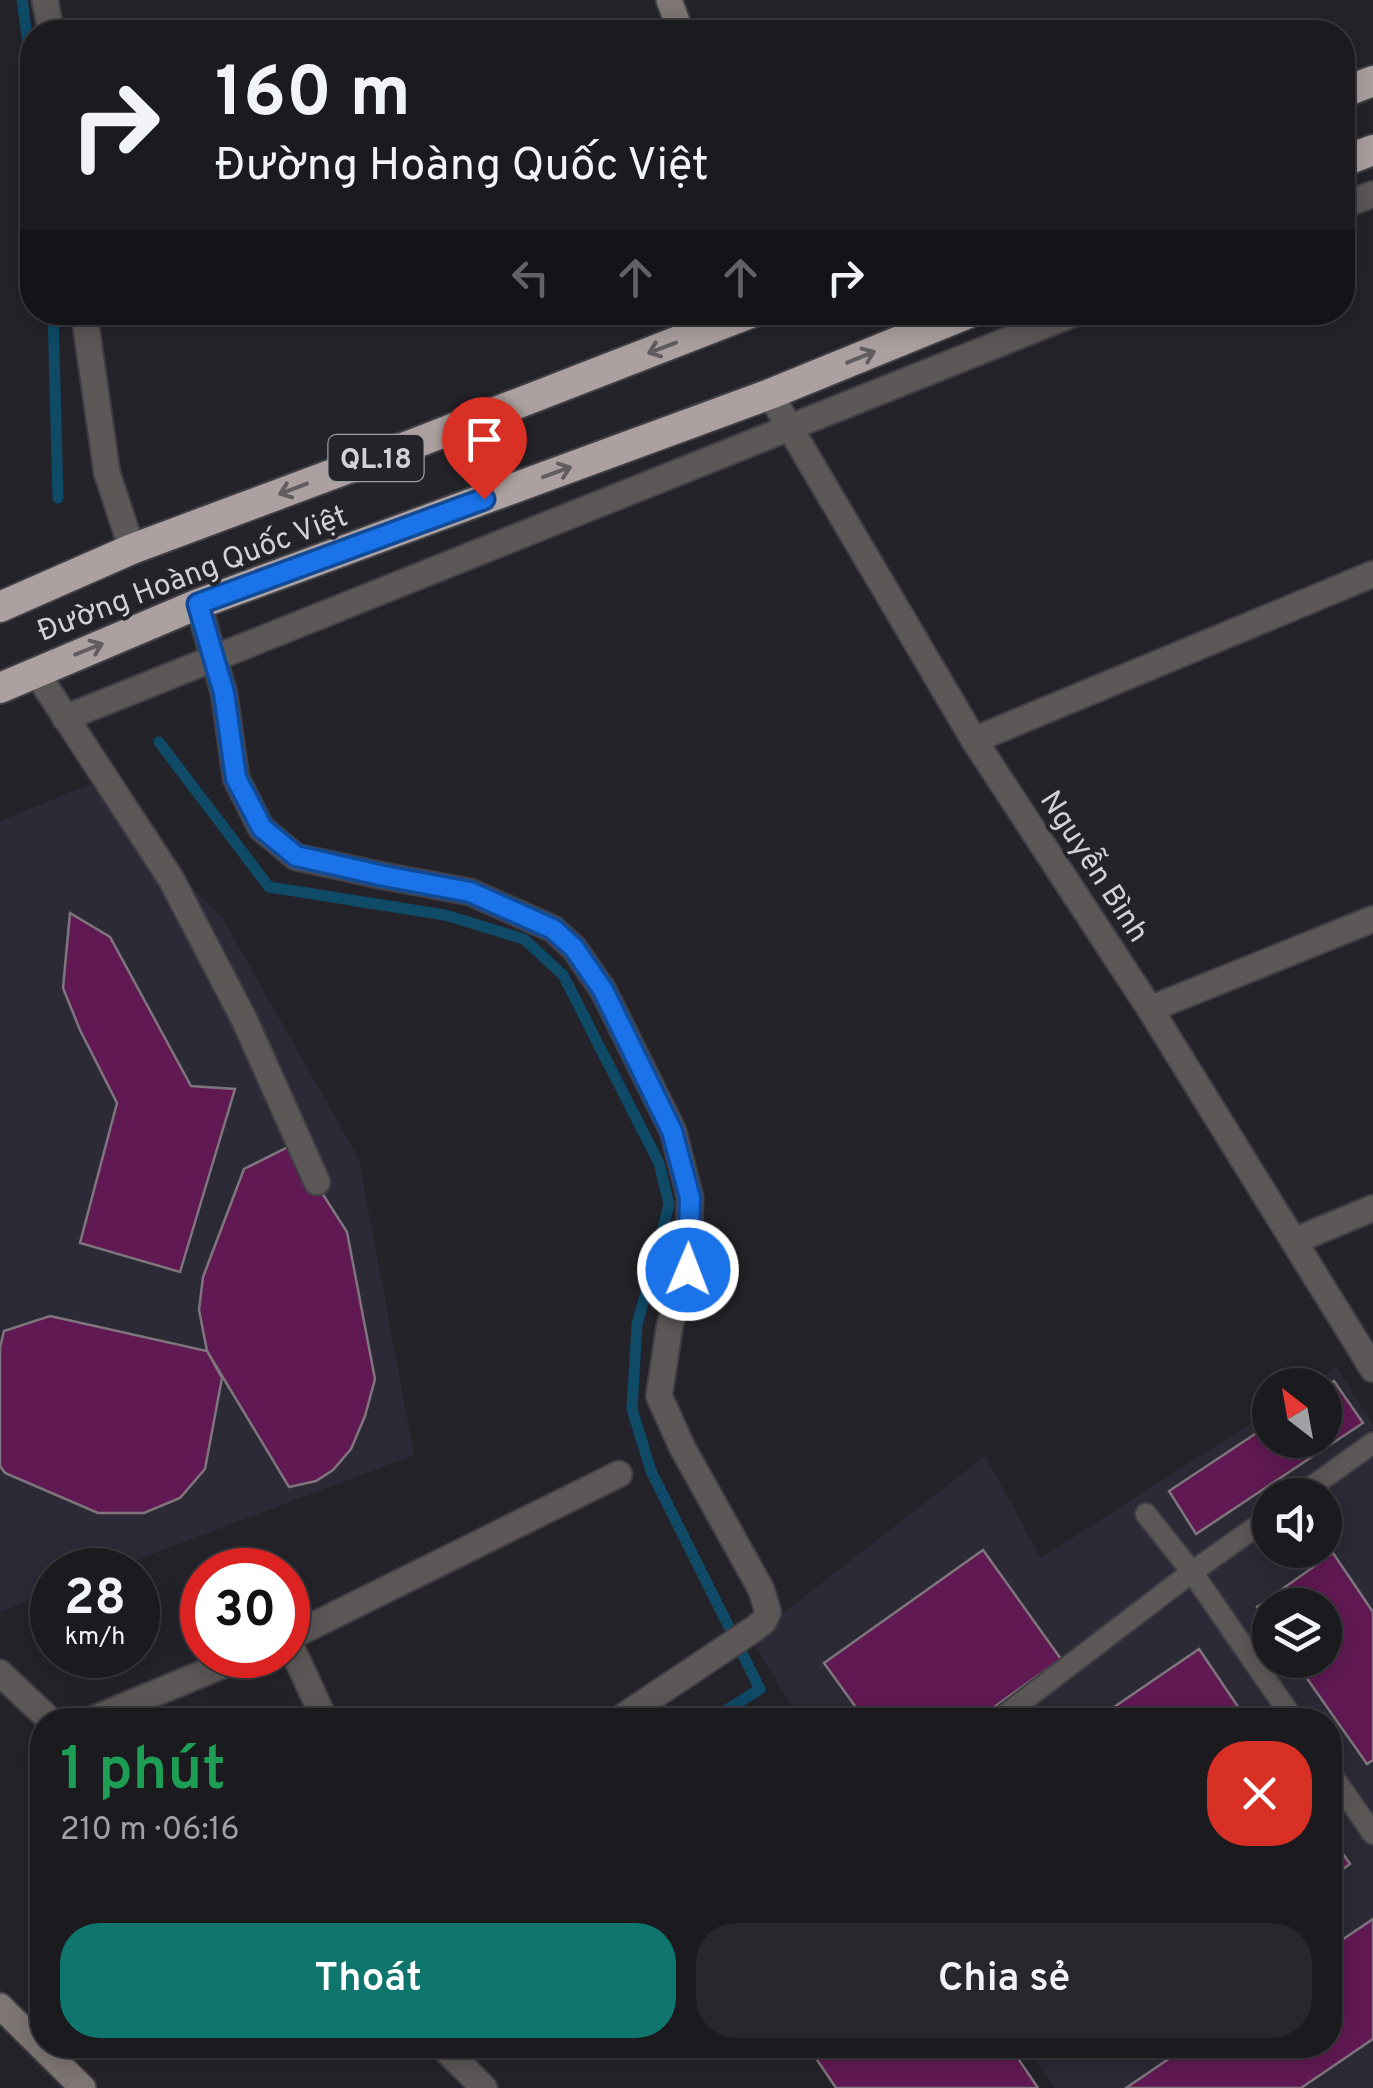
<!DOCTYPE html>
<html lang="vi">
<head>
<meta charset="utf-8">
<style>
	body { margin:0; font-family:Overpass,sans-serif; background:#27272c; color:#f1f3f6; height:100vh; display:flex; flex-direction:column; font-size:38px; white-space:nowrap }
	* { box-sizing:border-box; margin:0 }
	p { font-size:32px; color:#9fa1a4 }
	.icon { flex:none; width:55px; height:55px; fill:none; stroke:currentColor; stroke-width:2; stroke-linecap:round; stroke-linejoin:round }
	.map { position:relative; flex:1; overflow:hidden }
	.panel { position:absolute; left:30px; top:1708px; width:1312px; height:350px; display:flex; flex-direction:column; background:#1a1a1f; border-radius:40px; box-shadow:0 5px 25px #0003,0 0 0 2px #38383d }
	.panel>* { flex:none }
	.hud { position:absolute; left:20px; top:20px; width:1335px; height:305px; border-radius:40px; box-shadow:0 5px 25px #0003,0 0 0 2px #38383d; background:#1a1a1f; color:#f1f3f6; overflow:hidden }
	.needle { width:65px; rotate:329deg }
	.controls { position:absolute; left:1252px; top:1368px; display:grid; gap:20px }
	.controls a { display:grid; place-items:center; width:90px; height:90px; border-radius:50%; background:#1a1a1f; box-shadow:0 5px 25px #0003,0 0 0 2px #38383d; font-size:50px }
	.speed { position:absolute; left:30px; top:1548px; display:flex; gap:20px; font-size:50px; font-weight:700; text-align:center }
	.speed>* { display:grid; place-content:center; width:130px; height:130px; border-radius:50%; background:#1a1a1f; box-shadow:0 5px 25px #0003,0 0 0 2px #38383d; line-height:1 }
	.speed small { font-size:25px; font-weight:400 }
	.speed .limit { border:15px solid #d22; background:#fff; color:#111 }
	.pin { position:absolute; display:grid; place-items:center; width:85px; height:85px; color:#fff; margin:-102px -42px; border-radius:50% 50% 50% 0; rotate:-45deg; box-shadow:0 0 10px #0007 }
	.pin .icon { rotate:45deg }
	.me { position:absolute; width:110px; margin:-55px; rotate:1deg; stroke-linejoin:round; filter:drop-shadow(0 0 8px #0008) }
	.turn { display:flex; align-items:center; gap:35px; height:210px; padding:0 30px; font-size:45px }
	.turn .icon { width:130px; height:130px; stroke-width:2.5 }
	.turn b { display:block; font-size:70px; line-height:85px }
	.lanes { display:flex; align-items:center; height:95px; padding:0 30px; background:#0003; justify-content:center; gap:50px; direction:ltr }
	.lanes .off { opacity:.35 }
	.round { display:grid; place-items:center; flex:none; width:105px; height:105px; border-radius:40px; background:#27272c }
	.head { display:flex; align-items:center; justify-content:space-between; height:170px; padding:0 30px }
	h1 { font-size:60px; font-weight:600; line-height:75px; color:#1e9e55 }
	.primary-button { display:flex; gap:20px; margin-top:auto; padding:20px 30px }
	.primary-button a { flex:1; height:115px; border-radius:40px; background:#0f766e; color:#fff; font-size:40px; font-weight:600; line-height:115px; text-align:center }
	.primary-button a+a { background:#27272c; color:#f1f3f6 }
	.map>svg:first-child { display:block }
</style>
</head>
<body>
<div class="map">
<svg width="1373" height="2088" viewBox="0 0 1373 2088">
	<rect width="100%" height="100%" fill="#232329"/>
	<g fill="#2b2a36" fill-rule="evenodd">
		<path d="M90,784L223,919L359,1159L414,1455L110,1570H52V1592L0,1612V821Z"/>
		<path d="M1337,1367L1373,1425V2088H1055L1025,2045H1330V1720H799L751,1638L985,1456L1041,1558L1270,1411V1440H1325V1385H1310ZM1270,1495H1325V1550H1270ZM1270,1605H1325V1660H1270Z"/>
	</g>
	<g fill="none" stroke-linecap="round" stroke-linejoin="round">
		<g stroke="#0f4a67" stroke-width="11">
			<path d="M22,0L32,71"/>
			<path d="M53,312L58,498"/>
			<path d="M159,742L269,887L445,915L524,939L563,975L659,1163L669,1205L637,1325L632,1409L651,1471L760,1689L711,1720"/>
		</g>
	</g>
	<g fill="#611953" stroke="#7e767c" stroke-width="2.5">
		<path d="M70,913L110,937L191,1086L235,1089L180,1272L80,1243L117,1103L80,1030L63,988Z"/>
		<path d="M294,1144L299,1157L347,1232L375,1379L365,1416L351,1449L333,1470L316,1481L289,1487L207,1351L199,1310L203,1277L244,1169Z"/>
		<path d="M50,1316L207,1351L222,1378L205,1469L180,1498L144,1513H98L5,1473L0,1466V1348L4,1331Z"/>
		<path d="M1334,1381L1363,1423L1196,1534L1169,1491L1270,1424V1440H1325V1387Z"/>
		<path d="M983,1550L1061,1659L976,1720H865L824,1663Z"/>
		<path d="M1333,1553L1373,1612V1760L1367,1764L1294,1660H1325V1605H1270V1625L1257,1607Z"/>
		<path d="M1199,1649L1247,1720H1095Z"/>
		<path d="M1330,1835L1350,1864L1330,1878Z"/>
		<path d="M1373,1919V2039L1301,2088H1126L1189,2045H1330V1948Z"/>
		<path d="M807,2045H1009L1038,2088H836Z"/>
	</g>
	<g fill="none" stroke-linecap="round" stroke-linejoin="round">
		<defs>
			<g id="lane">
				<path d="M1300,1495L1373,1443"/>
				<path d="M1146,1514L1192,1572L1294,1720"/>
				<path d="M998,1720L1192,1572L1270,1517"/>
				<path d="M1330,1772L1373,1834"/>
			</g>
			<g id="street">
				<path d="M45,0L51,32"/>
				<path d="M1342,206L1373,194"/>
				<path d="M84,312L107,473L132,549"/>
				<path d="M770,394L974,740L1150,1009L1373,1369"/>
				<path d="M198,604L224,693L236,778L261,828L296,857L384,876L470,892L553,929L574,948L603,990L673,1131L690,1197L688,1270L670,1324L659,1396L682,1447L761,1589L768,1612L764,1621L754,1629L618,1720"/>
				<path d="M36,672L171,879L244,1019L317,1182"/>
				<path d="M65,718L1078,312"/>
				<path d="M974,740L1373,574"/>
				<path d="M1150,1009L1373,919"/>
				<path d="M1294,1241L1373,1208"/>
				<path d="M288,1638L619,1474"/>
				<path d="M288,1640L325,1720"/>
				<path d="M0,1673L50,1720"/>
				<path d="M91,1720L247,1655"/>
				<path d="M441,2045L484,2088"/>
			</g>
			<g id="secondary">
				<path d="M669,0L681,32"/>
				<path d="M0,2006L83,2088"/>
			</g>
			<g id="highway">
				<path d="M1342,93L1373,81"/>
				<path d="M1342,162L1373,150"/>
				<path d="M0,607L132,549L416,443L753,312"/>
				<path d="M0,688L198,604L770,394L971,312"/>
			</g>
		</defs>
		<use href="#lane" stroke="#3f3f45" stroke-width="24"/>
		<use href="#street" stroke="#3f3f45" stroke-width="29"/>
		<use href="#secondary" stroke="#3f3f45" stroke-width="29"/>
		<use href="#highway" stroke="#3f3f45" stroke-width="34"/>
		<use href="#lane" stroke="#5d5858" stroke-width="20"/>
		<use href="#street" stroke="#5d5858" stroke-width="25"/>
		<use href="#secondary" stroke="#7d7675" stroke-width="25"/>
		<use href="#highway" stroke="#aca1a0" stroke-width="30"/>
	</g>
	<defs><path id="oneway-shaft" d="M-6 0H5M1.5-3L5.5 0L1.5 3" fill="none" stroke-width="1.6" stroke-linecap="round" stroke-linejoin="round" transform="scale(2.5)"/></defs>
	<g stroke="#615c5f">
		<use href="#oneway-shaft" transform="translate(662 348) rotate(159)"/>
		<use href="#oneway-shaft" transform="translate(861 357) rotate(-22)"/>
		<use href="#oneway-shaft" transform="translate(557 472) rotate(-20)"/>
		<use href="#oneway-shaft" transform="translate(293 489) rotate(159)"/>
		<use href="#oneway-shaft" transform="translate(89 649) rotate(-22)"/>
	</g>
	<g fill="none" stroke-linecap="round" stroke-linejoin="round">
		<defs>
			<path id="route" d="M484,499L198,604L224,693L236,778L262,828L296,856L384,876L470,892L553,929L574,948L603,990L672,1131L690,1198L688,1270"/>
		</defs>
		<use href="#route" stroke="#114b97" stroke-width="25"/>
		<use href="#route" stroke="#1a73e8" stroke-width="18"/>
	</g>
	<g text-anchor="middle" stroke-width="8" stroke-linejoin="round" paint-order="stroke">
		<rect fill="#232329" stroke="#9e9da2" stroke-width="2.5" x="328.5" y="435" width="95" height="46" rx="8"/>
		<g font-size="28" font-weight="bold" fill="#d2d1d6">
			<text x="376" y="468">QL.18</text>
		</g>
		<g font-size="30" fill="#d2d1d6" stroke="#232329">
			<text transform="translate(192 573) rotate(-21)" y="10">Đường Hoàng Quốc Việt</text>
			<text transform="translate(1095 866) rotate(57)" y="10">Nguyễn Bình</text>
		</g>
	</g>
</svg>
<div class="controls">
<a><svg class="needle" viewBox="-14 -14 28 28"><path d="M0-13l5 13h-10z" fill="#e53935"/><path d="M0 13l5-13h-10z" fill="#9fa1a4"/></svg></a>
<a><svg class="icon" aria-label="sound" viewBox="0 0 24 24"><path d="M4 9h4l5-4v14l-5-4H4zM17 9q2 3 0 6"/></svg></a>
<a><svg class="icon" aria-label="layers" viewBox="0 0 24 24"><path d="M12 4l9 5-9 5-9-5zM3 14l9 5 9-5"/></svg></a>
</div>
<div class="speed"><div>28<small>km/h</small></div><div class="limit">30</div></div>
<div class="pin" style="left:484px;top:499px;background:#d93025"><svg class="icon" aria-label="arrive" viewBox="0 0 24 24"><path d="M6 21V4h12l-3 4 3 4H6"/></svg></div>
<svg class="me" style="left:688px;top:1270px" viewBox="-20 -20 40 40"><circle r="17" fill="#1a73e8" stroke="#fff" stroke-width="3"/><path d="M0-11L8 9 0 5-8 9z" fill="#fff"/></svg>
<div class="hud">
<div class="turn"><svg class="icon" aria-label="right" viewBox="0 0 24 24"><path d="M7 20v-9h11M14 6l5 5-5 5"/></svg><div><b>160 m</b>Đường Hoàng Quốc Việt</div></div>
<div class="lanes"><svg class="icon off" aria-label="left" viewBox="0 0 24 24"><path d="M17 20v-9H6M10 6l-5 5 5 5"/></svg><svg class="icon off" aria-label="ahead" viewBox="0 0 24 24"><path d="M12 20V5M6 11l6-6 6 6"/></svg><svg class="icon off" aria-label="ahead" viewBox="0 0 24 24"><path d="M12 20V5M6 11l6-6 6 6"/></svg><svg class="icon" aria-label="right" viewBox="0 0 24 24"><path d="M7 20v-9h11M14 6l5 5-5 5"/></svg></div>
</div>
<section class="panel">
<div class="head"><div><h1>1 phút</h1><p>210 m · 06:16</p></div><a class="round" style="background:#d93025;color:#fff"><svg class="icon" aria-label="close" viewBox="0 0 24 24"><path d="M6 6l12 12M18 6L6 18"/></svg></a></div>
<div class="primary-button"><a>Thoát</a><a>Chia sẻ</a></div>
</section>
</div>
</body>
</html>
